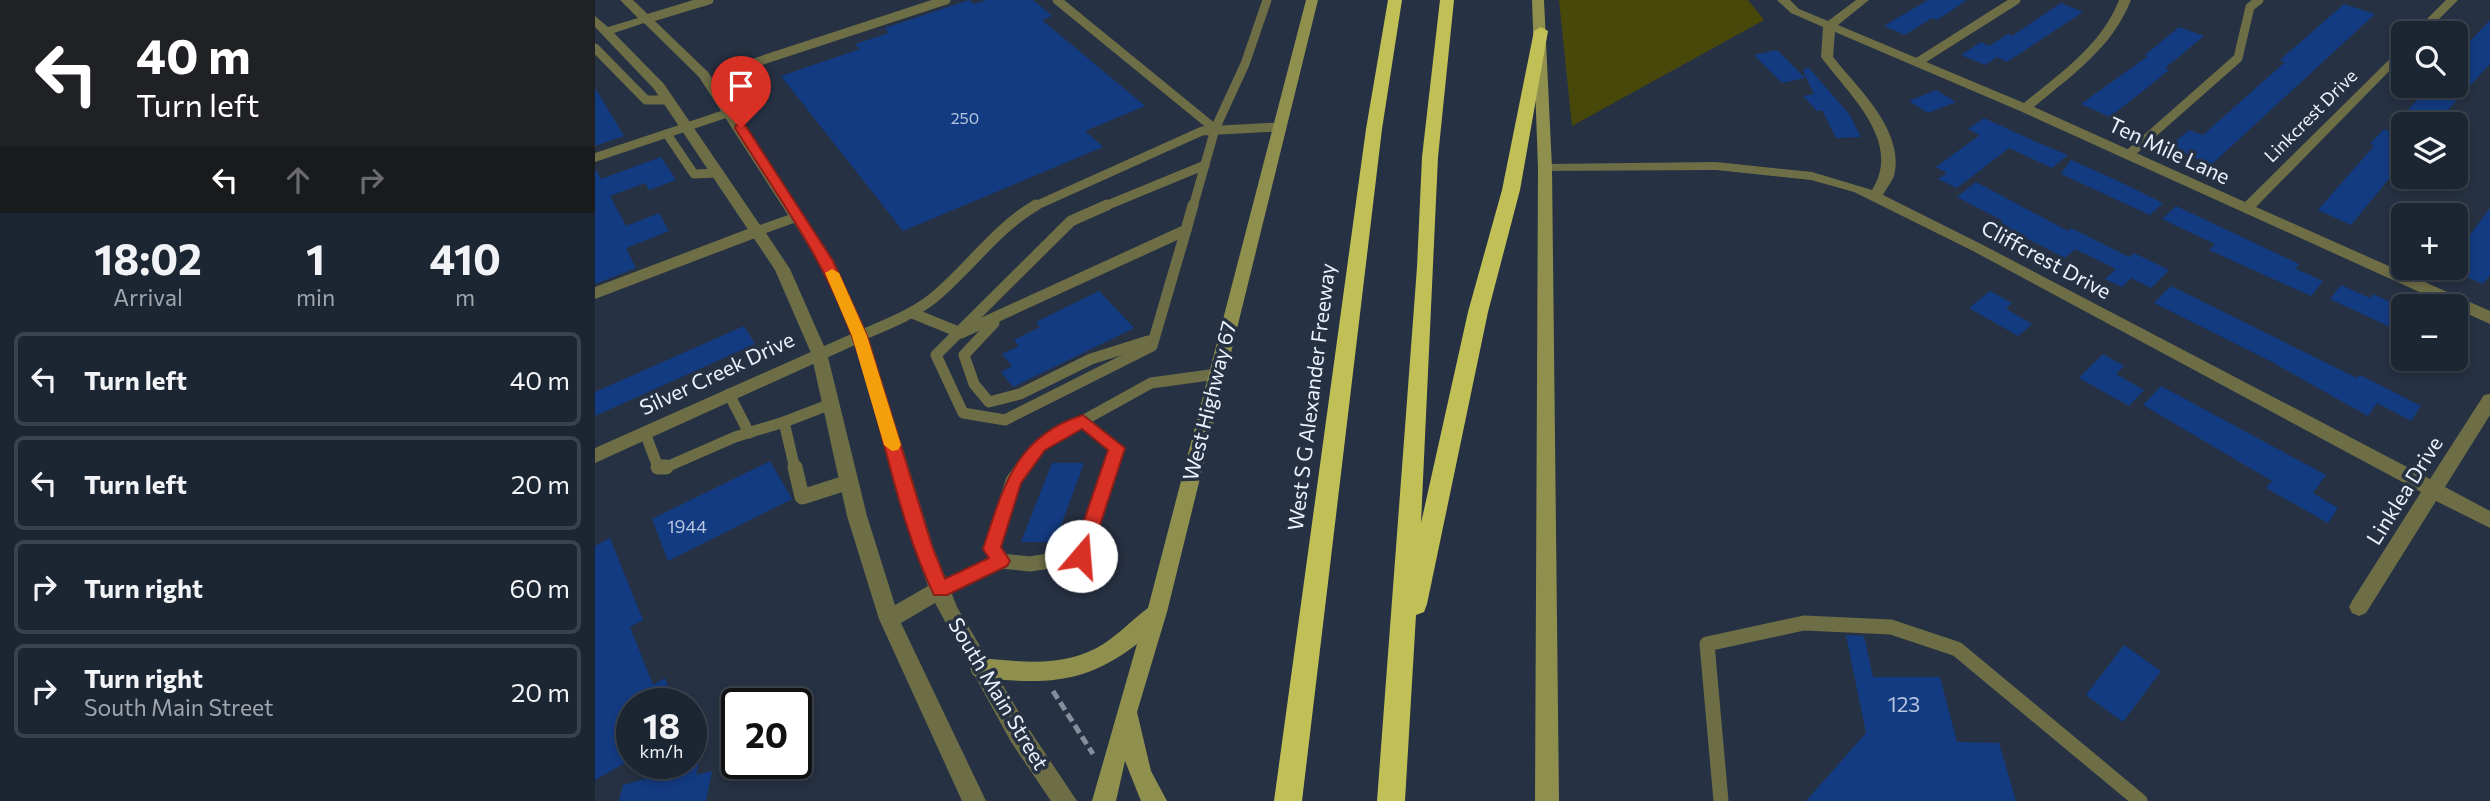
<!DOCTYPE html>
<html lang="en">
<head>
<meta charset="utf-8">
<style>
	body { margin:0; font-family:Commissioner,sans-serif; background:#29313e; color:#f1f3f6; height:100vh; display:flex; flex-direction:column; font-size:26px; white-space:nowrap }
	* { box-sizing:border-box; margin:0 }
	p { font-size:23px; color:#a0a5ac }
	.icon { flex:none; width:38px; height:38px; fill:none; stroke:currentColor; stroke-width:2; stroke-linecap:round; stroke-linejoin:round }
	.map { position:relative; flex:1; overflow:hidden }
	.details { display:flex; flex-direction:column; background:#1c2532; width:595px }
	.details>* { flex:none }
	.banner { background:#202124; color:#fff; overflow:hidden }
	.tools { position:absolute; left:1796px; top:21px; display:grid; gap:14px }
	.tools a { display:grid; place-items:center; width:77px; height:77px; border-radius:10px; background:#1c2532; box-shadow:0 4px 10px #0003,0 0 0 2px #3a424d; font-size:35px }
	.speed { position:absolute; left:21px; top:688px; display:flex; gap:14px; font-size:35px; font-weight:700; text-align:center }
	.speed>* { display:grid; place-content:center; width:91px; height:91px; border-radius:50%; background:#1c2532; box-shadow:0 4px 10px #0003,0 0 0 2px #3a424d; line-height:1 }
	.speed small { font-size:18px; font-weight:400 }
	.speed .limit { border:4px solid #111; border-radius:10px; background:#fff; color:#111 }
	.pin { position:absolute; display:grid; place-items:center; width:60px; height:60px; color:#fff; margin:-72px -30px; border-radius:50% 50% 50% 0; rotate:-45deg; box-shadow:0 0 7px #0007 }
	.pin .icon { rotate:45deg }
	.me { position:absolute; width:77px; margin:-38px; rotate:18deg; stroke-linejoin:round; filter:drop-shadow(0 0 5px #0008) }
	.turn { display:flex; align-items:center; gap:24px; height:147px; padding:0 21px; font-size:32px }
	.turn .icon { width:91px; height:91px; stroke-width:2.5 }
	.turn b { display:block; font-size:49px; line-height:60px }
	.lanes { display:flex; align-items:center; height:66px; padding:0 21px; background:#0003; justify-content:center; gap:35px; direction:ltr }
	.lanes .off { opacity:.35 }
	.eta { display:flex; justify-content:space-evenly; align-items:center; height:119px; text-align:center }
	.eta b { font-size:42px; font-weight:700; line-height:49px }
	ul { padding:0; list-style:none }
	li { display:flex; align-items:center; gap:21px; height:94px; margin:0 14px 10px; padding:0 7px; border:4px solid #3a424d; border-radius:10px }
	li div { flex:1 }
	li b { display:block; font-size:26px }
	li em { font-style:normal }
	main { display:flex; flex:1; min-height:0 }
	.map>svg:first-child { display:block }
</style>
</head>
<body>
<main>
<section class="details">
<div class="banner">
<div class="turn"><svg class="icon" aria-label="left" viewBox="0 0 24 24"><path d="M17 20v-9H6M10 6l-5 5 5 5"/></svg><div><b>40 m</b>Turn left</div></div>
<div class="lanes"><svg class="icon" aria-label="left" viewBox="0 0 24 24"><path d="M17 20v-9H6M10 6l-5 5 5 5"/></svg><svg class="icon off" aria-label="ahead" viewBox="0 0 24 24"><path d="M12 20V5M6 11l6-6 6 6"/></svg><svg class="icon off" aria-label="right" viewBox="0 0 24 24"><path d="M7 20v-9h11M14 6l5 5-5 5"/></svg></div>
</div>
<div class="eta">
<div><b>18:02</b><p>Arrival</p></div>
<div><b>1</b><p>min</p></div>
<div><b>410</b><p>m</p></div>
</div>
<ul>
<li><svg class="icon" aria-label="left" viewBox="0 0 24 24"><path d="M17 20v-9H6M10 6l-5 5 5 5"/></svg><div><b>Turn left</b></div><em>40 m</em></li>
<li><svg class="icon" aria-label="left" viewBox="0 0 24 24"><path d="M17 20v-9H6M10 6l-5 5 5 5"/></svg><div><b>Turn left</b></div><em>20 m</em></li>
<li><svg class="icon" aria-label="right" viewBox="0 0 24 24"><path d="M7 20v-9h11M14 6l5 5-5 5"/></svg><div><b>Turn right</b></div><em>60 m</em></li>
<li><svg class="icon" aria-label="right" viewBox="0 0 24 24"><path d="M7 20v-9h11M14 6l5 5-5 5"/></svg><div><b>Turn right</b><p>South Main Street</p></div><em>20 m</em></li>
</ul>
</section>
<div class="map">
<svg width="1895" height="801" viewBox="0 0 1895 801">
	<rect width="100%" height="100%" fill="#263143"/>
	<path fill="#49480b" d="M964,0H1153L1169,20L977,126Z"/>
	<g fill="#133b82">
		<path d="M374,0L379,4L392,0H438L457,16L447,20L550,106L490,131L508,147L308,231L186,76L265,49L260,44L294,33L290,28Z"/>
		<path d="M1333,0H1372L1342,20L1337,18L1310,35L1289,26Z"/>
		<path d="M1466,3L1488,12L1412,62L1402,57L1390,65L1366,55L1386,42L1394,46L1413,34L1417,36Z"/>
		<path d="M1749,4L1780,14L1616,165L1574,147L1594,130L1608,135L1690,62L1685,60Z"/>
		<path d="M1895,20V64L1840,124H1808V162L1756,225L1723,210L1779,146L1775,144L1789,129L1794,131L1835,86H1860V57Z"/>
		<path d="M1584,27L1609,36L1570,68L1574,70L1558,83L1515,117L1486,104L1553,56L1550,55Z"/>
		<path d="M1182,50L1210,78L1187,83L1159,55Z"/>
		<path d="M1213,67L1254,114L1266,137L1241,138L1227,110L1222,111L1208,96L1219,94L1208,71Z"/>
		<path d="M0,88L29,136L0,146Z"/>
		<path d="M1341,90L1361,102L1333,113L1314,101Z"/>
		<path d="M1389,118L1439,141L1473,155L1457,168L1414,148L1362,188L1343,179L1352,173L1341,167L1385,135L1373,129Z"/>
		<path d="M66,157L81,180L54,190L50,183L15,196L31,226L64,213L74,231L31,248L41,268L0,284V168L6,179Z"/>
		<path d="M1476,160L1521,180L1568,203L1555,215L1466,174Z"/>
		<path d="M1381,182L1473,231L1476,228L1534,257L1539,253L1574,270L1556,288L1536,278L1527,287L1510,279L1521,269L1480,249L1470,258L1404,224L1408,221L1362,197Z"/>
		<path d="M1581,206L1704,264L1701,269L1728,281L1716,296L1614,250L1620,244L1567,219Z"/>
		<path d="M1895,208V275L1888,284L1860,272V255Z"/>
		<path d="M1746,285L1775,298L1778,294L1808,308V333L1735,299Z"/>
		<path d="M1576,286L1762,378L1765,375L1826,406L1816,421L1782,403L1773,416L1677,362L1559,303Z"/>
		<path d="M504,291L539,328L418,387L406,372L417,366L407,354L424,346L419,340L445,327L441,322Z"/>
		<path d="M1395,291L1417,303L1411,309L1437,324L1423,336L1374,308Z"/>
		<path d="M149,326L160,344L0,416V392Z"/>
		<path d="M1508,354L1529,366L1521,374L1549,390L1534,406L1484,378Z"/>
		<path d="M1566,386L1731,475L1718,493L1743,508L1733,523L1671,488L1677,481L1548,405Z"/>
		<path d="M175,461L197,499L73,561L57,519Z"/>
		<path d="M457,463H489L460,542H426Z"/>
		<path d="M15,538L48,620L35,627L58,685L70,678L79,704H37V759L0,780V546Z"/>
		<path d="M1251,635L1269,636L1278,677H1345L1362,742L1404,743L1421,801H1211L1271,733Z"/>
		<path d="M1529,645L1566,671L1528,722L1491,695Z"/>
		<path d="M104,764L101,775L117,771L111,801H24L28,785Z"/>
	</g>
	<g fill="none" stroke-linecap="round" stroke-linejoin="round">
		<path stroke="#858e9d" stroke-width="5" stroke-dasharray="9 4.5" stroke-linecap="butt" d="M458,691L498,754"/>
		<g stroke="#6d6d46" stroke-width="9">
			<path d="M462,0L620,129"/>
			<path d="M51,19L114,0"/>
			<path d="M0,48L51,100H73"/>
			<path d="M162,62L351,0"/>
			<path d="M1323,62L1421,0"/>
			<path d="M72,134L99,174L123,173"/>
			<path d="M1533,155L1643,58L1655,7L1664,0"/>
			<path d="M438,207L607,131L684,127"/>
			<path d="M508,207L610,165"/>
			<path d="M598,207L620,129L650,64L672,0"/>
		</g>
		<g stroke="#6d6d46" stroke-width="11">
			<path d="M512,205L476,221L341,355L368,413L410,420L557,346L591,230"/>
			<path d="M0,293L163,231"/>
			<path d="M317,313L366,333L591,230L598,205"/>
			<path d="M399,323L369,355L379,384L394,402L425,394L496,359L553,341"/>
			<path d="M265,336C290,325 315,316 337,299C373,270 400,229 441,205"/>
			<path d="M134,394L154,433"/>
			<path d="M488,421L522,448L515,469"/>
			<path d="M50,433L63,467L69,468L140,437L189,422"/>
			<path d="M200,469L189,422L236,404"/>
			<path d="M427,469L444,445L556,383L622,374"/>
		</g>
		<g stroke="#6d6d46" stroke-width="15">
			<path d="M63,467H71"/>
			<path d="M200,467L207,497L254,482"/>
			<path d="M428,467L418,481L397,549L406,561L435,564L486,556L516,467"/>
			<path d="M345,590L406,561"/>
			<path d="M1126,801L1112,644L1209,623L1296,627L1362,649L1545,801"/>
		</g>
		<g fill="#6d6d46" fill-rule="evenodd">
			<path d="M1182,0H1195L1204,9L1233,21L1261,0H1274L1243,25L1429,103C1466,72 1506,46 1524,0H1536C1517,48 1477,75 1439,107L1650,202L1808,46V57L1661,207L1895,311V324L1425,111L1240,32L1238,57C1262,87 1307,128 1300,171C1299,180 1292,187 1288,195L1388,245L1835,479L1889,395L1895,394V415L1850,487L1895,511V528L1841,501L1771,613L1764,616L1757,613L1754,607L1757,601L1826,492L1378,251L1259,192L1216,180L1121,170L945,171L943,168L950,164L1121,162L1217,172L1277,190C1308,141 1253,94 1226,57L1228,27L1196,13Z"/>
			<path d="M1851,0H1863L1830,33H1818Z"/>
			<path d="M135,108L140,109V115L0,162V153Z"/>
			<path d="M265,330L273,336L271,340L0,463V448Z"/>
		</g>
		<path fill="#6d6d46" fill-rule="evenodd" d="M25,0H38L113,72L239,261L273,336L338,546L362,607L432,726L482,801H456L416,742L340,603L306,623L391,801H367L284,619L252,516L216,353L180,270L59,89L0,27V16L13,27L43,18ZM49,23L104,77L193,215L165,225L69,84L19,33ZM199,223C222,259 243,297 257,337C286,419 303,505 333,586L300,605L272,516L232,353L195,269L171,233Z"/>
		<g fill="#8f8f4e" fill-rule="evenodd">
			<path d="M711,0H723L572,612L542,712L556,771L572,801H546L530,761L521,801H497L542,644C489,685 450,684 386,678L378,675L375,668L378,661L386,658C429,662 472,668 510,643C525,633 538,619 553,608Z"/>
			<path d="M937,0H949L957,168L964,801H940L943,168Z"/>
		</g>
		<g fill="#c1c057" fill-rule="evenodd">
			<path d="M793,0H807L787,129L707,801H679L771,129Z"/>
			<path d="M845,0H859L843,157L826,523L873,312L907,190L939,31L946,27L953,31L925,190L893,312L832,604L829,612L821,615L810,801H782L822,267L827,157Z"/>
		</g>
	</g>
	<path fill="#d93025" stroke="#8d1f18" stroke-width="2" d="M141,125H150L238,261L272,336L337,546L350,579L394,558L388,549C408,488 420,436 488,415L530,448L493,562H480L477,556L513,450L487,429L450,450L426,483L406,547L415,561L412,566L352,595H339C300,514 288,421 257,336C230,261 182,195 140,128Z"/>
	<path fill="#f59e0b" d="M237,269L244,273L272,336L306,445L303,450L297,451L289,445L257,336L230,273Z"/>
	<g text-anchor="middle" stroke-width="7" stroke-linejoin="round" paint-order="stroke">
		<g font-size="16" fill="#b5c4df">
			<text x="370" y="124">250</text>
		</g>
		<g font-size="18" fill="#ebf2fe" stroke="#263143">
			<text transform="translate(1716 116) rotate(-45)" y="6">Linkcrest Drive</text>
		</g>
		<g font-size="18" fill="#b5c4df">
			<text x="92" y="533">1944</text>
		</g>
		<g font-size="21" fill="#ebf2fe" stroke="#263143">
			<text transform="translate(1574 151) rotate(25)" y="7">Ten Mile Lane</text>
			<text transform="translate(1451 260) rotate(28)" y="7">Cliffcrest Drive</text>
			<text transform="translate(122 374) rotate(-25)" y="7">Silver Creek Drive</text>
			<text transform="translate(717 397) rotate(-83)" y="7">West S G Alexander Freeway</text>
			<text transform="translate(615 401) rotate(-76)" y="7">West Highway 67</text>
			<text transform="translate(1810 491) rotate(-58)" y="7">Linklea Drive</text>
			<text transform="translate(403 694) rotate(59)" y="7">South Main Street</text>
		</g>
		<g font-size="21" fill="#b5c4df">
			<text x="1309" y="712">123</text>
		</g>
	</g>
</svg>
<div class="tools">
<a><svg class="icon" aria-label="search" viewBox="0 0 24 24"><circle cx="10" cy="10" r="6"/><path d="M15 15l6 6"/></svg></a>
<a><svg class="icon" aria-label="layers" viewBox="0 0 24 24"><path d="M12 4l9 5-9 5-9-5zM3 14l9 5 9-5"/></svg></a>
<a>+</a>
<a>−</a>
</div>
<div class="speed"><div>18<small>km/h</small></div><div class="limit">20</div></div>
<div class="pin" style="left:146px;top:128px;background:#d93025"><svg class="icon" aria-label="arrive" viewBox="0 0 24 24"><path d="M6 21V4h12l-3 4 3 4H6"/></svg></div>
<svg class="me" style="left:486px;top:556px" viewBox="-20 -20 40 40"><circle r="19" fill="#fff"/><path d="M0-13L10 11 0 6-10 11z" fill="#d93025"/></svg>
</div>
</main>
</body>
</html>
